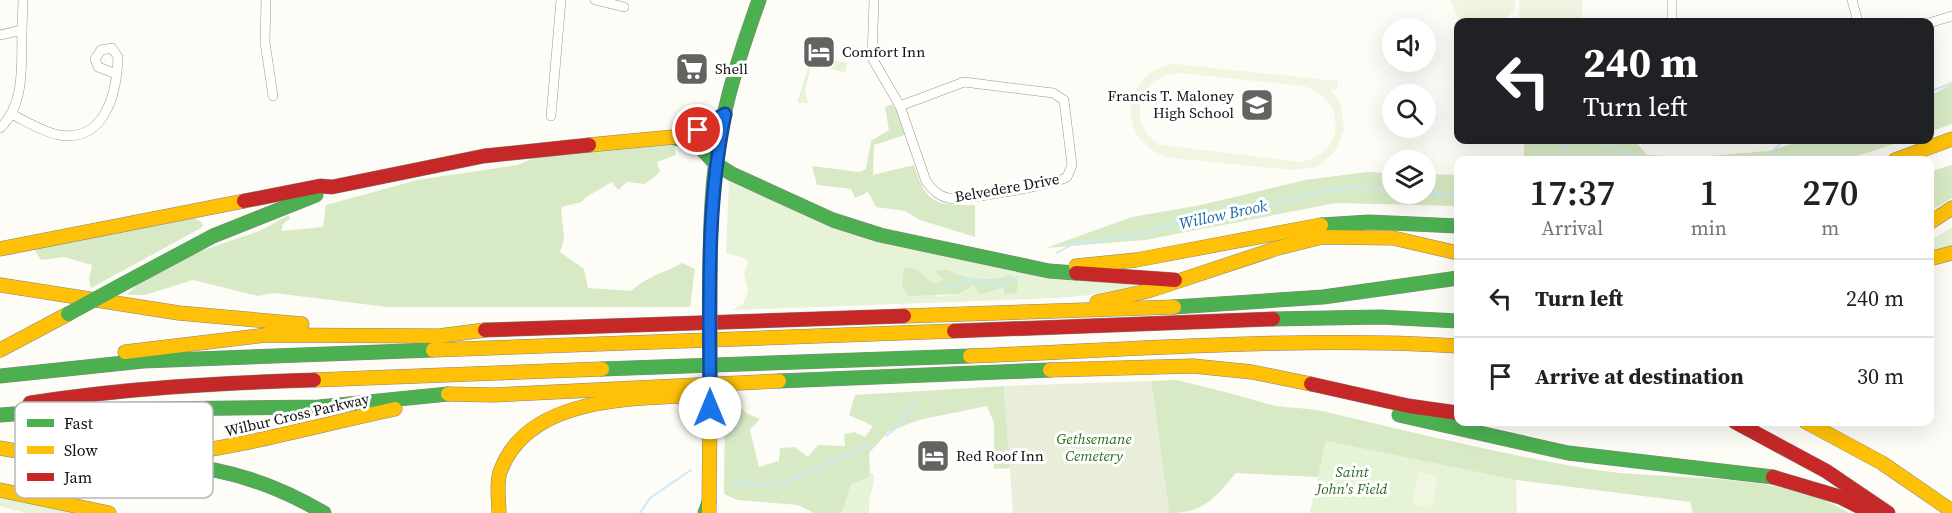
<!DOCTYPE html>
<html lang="en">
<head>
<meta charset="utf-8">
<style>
	body { margin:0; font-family:"Source Serif 4",serif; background:#f2f2f2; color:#222; height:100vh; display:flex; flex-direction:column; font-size:22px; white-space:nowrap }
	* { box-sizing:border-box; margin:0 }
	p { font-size:20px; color:#767676 }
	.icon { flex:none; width:33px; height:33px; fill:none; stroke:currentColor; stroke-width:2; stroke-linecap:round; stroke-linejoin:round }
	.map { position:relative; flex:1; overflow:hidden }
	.details { position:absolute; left:1454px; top:156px; width:480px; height:270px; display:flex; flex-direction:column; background:#fff; border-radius:12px; box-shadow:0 6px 24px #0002 }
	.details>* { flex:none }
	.banner { position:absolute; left:1454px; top:18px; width:480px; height:126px; border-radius:12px; box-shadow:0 6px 24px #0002; background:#202124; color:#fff; overflow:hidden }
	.buttons { position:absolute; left:1382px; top:18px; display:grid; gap:12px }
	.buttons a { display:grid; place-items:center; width:54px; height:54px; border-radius:50%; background:#fff; box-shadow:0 6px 24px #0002; font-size:30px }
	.pin { position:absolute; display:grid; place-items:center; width:51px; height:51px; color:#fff; margin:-26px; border:3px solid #fff; border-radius:50%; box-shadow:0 2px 6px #0007 }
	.me { position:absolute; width:66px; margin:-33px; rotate:0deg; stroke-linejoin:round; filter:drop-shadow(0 0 4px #0008) }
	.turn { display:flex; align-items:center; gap:21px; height:126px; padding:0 30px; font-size:27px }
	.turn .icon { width:78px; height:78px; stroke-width:2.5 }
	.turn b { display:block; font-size:42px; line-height:51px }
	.eta { display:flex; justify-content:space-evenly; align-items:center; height:102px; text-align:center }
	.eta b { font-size:36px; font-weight:600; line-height:42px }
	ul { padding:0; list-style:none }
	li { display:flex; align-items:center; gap:18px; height:78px; padding:0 30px; border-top:2px solid #e0e0e0 }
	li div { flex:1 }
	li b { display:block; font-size:22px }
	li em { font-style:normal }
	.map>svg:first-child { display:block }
</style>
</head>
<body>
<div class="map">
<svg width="1952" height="513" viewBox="0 0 1952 513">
	<rect width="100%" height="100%" fill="#fdfcf7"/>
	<g fill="#e7f3d7" fill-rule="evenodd">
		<path d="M821,57L847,63L845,73L820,65L818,70L811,67L805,91L808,103H797L811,58L819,61Z"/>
		<path d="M729,182L812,216L1134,283L1135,286L1091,295L1057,298L732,310L743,304L748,291L744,274L748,262L744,258L726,253ZM904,267L917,269L934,284L945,279L934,272C952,269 947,275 961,277C974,279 990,280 1004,277V288L980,295L975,286L959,294L938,297Z"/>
		<path d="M1952,227V248L1929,253V242Z"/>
		<path d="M1326,441L1516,480L1517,513H1310Z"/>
		<path d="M870,473L874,474C874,487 868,499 869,513H839L842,512L851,485L870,476Z"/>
		<path d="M0,496L75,513H25L0,506Z"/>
	</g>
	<g fill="#d8eac5">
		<path d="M1952,84V124L1929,132V96Z"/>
		<path d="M892,104L896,110L905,135L874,145L873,175L914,165C927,205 935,205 975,205V237L920,220L905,211L876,207L868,192L855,198L851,189L817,185L812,166L859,172L866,169L871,141L889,130L885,107Z"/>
		<path d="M1524,140H1634L1647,155L1696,157L1769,151L1805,140H1906L1845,160H1524Z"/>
		<path d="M674,144L676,155L657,162L660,172L645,184L627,182L618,190L612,182L586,197L582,202L561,207L564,239L560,252L584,269L588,288L631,291C645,277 664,273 682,263L695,269L690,307H387L274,293L258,296L193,280L145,295H127C150,267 216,245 251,234C264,230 277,221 289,215L290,219L283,224L281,231L323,227L326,205L417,180L518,165L545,153Z"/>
		<path d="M1952,165V198L1929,212V172Z"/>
		<path d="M1367,172L1392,173V194H1425V174L1458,175V206L1336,203L1145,240L1046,248L1132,217L1201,205L1305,180Z"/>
		<path d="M194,218L200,221L203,225L201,228L91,288L89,279L92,265L64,257L41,260L32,246Z"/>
		<path d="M904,267L917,269L934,284L944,279L933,271L948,270C961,279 993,282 1009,275L1018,280L1017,293L1005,294L1003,288L980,295L974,286L959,294L907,296L902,284Z"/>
		<path d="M1176,380C1207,387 1238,395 1268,404C1287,409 1307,407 1326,412C1412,432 1497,453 1583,468C1666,483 1777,468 1849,513H1693L1690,502L1516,480L1326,441L1318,477L1236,473C1214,499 1204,513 1169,513L1151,381Z"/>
		<path d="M1004,386L1010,468L994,469V423L987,406L919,420L888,432L869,453L870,476L851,485L842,512L839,513H814L798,505L737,500L724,494L725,400H734L746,413L760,419L750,430L759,467L779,461L780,448L795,447L808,457L818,445L845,446L844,434L854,432L865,437L873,426L849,415L855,395Z"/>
	</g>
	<path fill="#e9eedb" d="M1151,381L1169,513H1013L1004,386Z"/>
	<g fill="#f0f6e1" fill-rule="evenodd">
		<path d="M1450,0H1516L1513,11L1502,22H1460Z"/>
		<rect x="1519" y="0" width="63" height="22"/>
		<path d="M1174,64L1338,81L1337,89H1330L1341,105L1344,129L1336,151L1317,167L1293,170L1172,158C1116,146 1117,73 1174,64ZM1182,73L1303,86C1348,97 1346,156 1300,162L1161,145C1123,124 1140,72 1182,73Z"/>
		<path d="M1418,472L1438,476L1432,508L1412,504Z"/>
	</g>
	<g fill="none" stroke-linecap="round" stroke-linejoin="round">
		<g stroke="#cde8f7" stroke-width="2">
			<path d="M1929,92L1952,83"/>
			<path d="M1595,140L1642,160"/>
			<path d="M1562,160L1564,148L1571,140"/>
			<path d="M1764,160L1784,140"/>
			<path d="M1425,192L1458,195"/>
			<path d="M1057,253L1073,244L1141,235L1180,221H1200L1245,207L1274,204L1321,191L1354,187L1392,190"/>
			<path d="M946,287L973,280L999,285L1018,277"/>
			<path d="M886,436C900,426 909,416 914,399"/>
			<path d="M733,481C791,496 818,463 870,445"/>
			<path d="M640,513L650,498L691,470"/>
		</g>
		<defs>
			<g id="street">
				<path d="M266,0L265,42L273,96"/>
				<path d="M595,0L624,7"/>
				<path d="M874,0L872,58L900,106"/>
				<path d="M1672,0V22"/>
				<path d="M1852,0L1858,22"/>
				<path d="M1929,23L1952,16"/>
				<path d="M22,30L23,0"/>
				<path d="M0,35L22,30C21,62 26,104 0,128"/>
				<path d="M964,82L1053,93L1064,100L1072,165L1067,177C1054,185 962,201 948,198C938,196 932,190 926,181L900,106Z"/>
				<path d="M11,114C26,121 43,132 59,135C106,143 117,91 118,57L112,48L101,50L95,59L98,67L114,73"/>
				<path d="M551,116L561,0"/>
			</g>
			<g id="fast">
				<path d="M675,138L696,143L716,164L732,174L833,220L880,235L1049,271L1076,273"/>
				<path d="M1321,225L1369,222L1458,226"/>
				<path d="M125,283L213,236L316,195"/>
				<path d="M710,298C710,247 710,196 718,146C726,96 742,48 759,0"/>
				<path d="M1174,307L1323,297L1458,278"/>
				<path d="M1273,319L1380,317L1458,321"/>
				<path d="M602,369L970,356"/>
				<path d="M0,376L143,361L433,350"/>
				<path d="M779,381L1050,370"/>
				<path d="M0,415L66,410L319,407L448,394"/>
				<path d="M1399,415L1568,453L1773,477"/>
				<path d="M173,465C228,468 277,485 324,513"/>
				<path d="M705,513L709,502"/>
			</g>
			<g id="slow">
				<path d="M589,145L673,137L698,130L725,114"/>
				<path d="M1895,160L1952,139"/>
				<path d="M1929,223L1952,208"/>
				<path d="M0,249L244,201"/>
				<path d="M1929,259L1952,253"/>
				<path d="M1076,266L1136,260L1321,225"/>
				<path d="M0,285L179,313L302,324"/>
				<path d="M1097,302L1148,291L1278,248L1322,237L1393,238L1458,253"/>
				<path d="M904,316L1174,307"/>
				<path d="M0,350L68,314"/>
				<path d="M433,350L954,331"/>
				<path d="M125,352L266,335L439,336L485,330"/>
				<path d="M970,356C1132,350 1296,336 1458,346"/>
				<path d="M1050,370L1193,366L1252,372L1311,384"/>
				<path d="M314,380L602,369"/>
				<path d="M448,394L494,395L779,381"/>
				<path d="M1806,422L1882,463L1952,511"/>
				<path d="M0,448C149,478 253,439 395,409"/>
				<path d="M0,490L109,513"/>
				<path d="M709,511L710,408"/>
				<path d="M499,513C499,501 496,484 500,472C528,394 637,399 705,395"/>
			</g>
			<g id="jam">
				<path d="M244,201L320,186L332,187L484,156L589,145"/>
				<path d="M1076,273L1175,280"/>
				<path d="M485,330L904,316"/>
				<path d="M954,331L1273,319"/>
				<path d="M1311,384L1409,406L1458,413"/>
				<path d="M30,403C125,388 219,383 314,380"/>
				<path d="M1735,422L1826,471L1888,513"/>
				<path d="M1773,477L1840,497L1872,513"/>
			</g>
		</defs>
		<use href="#street" stroke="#979795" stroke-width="10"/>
		<use href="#fast" stroke="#858482" stroke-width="15"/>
		<use href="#slow" stroke="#858482" stroke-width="15"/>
		<use href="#jam" stroke="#858482" stroke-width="15"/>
		<use href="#street" stroke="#fffffe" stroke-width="9"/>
		<use href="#fast" stroke="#4caf50" stroke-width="14"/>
		<use href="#slow" stroke="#ffc107" stroke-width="14"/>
		<use href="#jam" stroke="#c62828" stroke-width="14"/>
		<defs>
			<g id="fast-bridge">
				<path d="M710,298V408"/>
				<path d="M68,314L125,283"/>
			</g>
		</defs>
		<use href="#fast-bridge" stroke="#858482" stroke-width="15" stroke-linecap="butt"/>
		<use href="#fast-bridge" stroke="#4caf50" stroke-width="14"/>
	</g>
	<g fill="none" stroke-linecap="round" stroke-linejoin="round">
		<defs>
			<path id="route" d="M698,130L725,114C705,210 710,310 710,408"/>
		</defs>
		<use href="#route" stroke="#114b97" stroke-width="15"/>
		<use href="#route" stroke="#1a73e8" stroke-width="10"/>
	</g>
	<defs>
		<symbol id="hotel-square" viewBox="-11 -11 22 22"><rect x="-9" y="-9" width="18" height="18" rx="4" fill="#646362" stroke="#fff"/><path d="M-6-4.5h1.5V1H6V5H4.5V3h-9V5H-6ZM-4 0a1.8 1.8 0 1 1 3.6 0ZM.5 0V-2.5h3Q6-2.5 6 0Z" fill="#fff"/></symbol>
		<symbol id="supermarket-square" viewBox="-11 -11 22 22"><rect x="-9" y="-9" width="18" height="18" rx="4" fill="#646362" stroke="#fff"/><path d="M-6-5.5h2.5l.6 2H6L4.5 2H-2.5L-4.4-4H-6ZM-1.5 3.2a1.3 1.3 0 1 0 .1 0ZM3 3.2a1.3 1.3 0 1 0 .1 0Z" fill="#fff"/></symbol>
		<symbol id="school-square" viewBox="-11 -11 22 22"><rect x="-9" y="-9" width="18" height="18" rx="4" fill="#646362" stroke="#fff"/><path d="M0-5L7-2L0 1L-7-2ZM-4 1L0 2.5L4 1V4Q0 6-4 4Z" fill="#fff"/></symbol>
	</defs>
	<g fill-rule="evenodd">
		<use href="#hotel-square" x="800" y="33" width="38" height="38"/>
		<use href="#supermarket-square" x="673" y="50" width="38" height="38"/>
		<use href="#school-square" x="1238" y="86" width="38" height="38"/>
		<use href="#hotel-square" x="914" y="437" width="38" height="38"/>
	</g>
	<g text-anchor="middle" stroke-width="6" stroke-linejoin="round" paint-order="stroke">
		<g font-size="15" fill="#111" stroke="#fff" text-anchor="start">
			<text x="842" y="57">Comfort Inn</text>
			<text x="715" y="74">Shell</text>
			<text x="1234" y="101" text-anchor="end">Francis T. Maloney<tspan x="1234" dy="17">High School</tspan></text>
			<text x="956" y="461">Red Roof Inn</text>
		</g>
		<g font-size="15" fill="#111" stroke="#fff">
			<text transform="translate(1007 188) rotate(-10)" y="5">Belvedere Drive</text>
			<text transform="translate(297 415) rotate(-13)" y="5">Wilbur Cross Parkway</text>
		</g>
		<g font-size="15" font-style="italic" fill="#2f6b1f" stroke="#fff">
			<text x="1094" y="444">Gethsemane<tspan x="1094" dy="17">Cemetery</tspan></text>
			<text x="1352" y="477">Saint<tspan x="1352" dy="17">John's Field</tspan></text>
		</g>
		<g font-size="16" font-style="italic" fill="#1768a6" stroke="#fff">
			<text transform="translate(1223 214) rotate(-12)" y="6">Willow Brook</text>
		</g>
	</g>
	<rect x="15" y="402" width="198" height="96" rx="9" fill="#fff" stroke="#b8b8b8" stroke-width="1.5"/>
	<rect x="27" y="419" width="27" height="8" fill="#4caf50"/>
	<rect x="27" y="446" width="27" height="8" fill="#ffc107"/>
	<rect x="27" y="473" width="27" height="8" fill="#c62828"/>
	<g font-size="16" fill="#111">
		<text x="64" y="429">Fast</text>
		<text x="64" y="456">Slow</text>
		<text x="64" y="483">Jam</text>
	</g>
</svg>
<div class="buttons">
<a><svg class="icon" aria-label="sound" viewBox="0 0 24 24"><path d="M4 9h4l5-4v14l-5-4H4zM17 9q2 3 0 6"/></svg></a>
<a><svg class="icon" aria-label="search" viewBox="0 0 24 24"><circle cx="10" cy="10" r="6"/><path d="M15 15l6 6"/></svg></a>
<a><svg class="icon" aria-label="layers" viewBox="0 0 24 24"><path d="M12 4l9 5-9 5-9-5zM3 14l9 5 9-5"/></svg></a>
</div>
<div class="pin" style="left:698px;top:130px;background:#d93025"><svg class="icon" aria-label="arrive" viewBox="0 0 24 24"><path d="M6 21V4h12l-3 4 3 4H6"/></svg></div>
<svg class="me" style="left:710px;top:408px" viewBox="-20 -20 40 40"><circle r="19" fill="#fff"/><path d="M0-13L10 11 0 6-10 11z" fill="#1a73e8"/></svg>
<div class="banner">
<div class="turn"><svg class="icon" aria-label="left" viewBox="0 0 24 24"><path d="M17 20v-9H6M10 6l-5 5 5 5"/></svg><div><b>240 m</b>Turn left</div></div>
</div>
<section class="details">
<div class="eta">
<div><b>17:37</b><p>Arrival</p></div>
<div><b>1</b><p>min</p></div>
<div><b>270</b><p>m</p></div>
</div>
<ul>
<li><svg class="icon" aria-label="left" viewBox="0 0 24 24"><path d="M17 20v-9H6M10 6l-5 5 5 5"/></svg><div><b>Turn left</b></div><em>240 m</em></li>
<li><svg class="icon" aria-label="arrive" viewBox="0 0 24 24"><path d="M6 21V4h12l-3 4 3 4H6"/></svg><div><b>Arrive at destination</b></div><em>30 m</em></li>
</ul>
</section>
</div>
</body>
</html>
